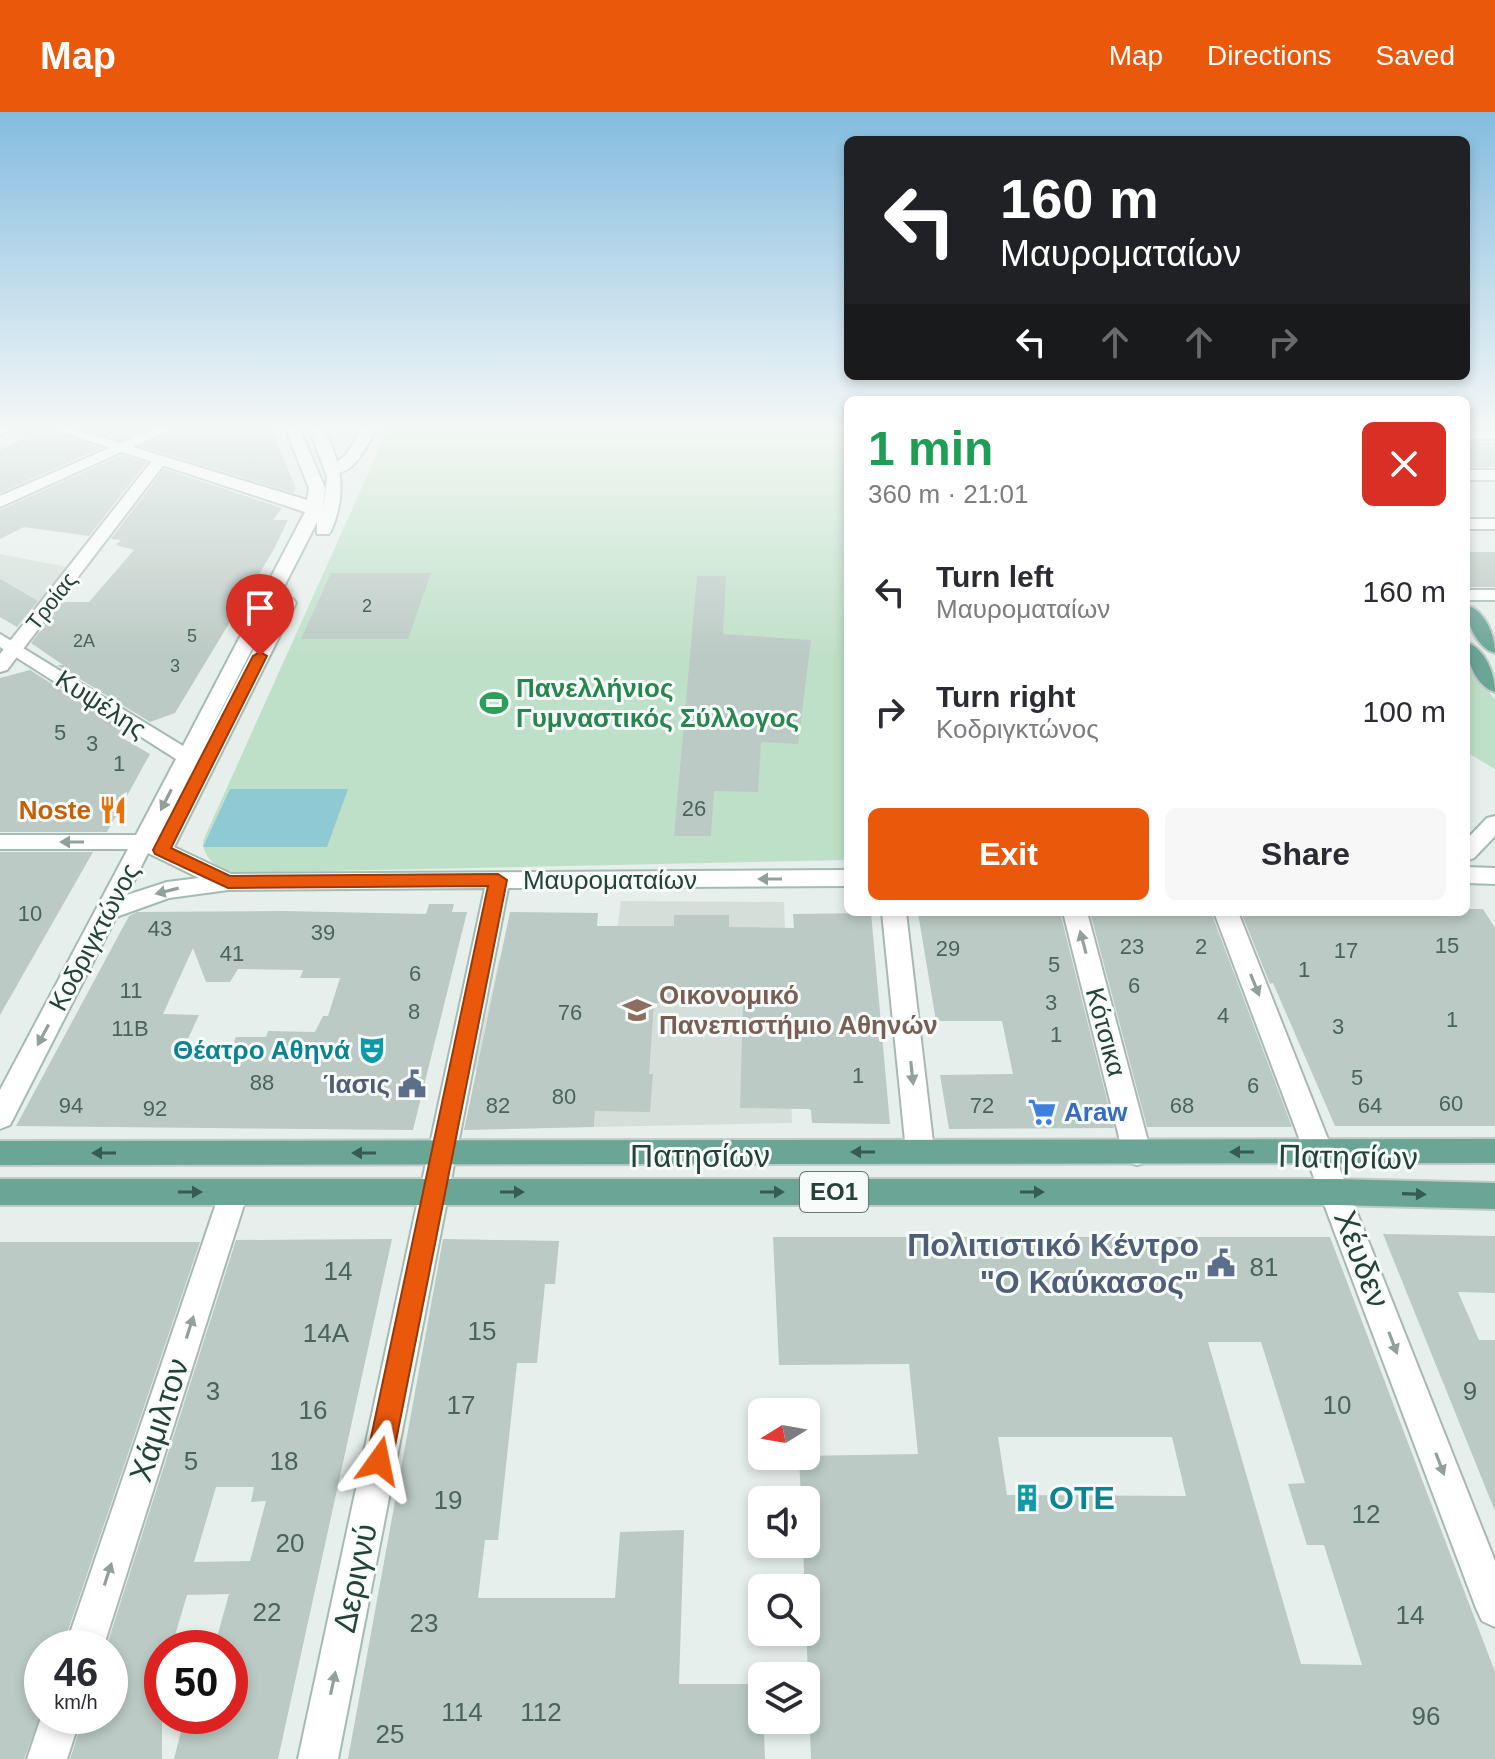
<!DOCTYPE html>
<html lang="en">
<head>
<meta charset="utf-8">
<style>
	body { margin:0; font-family:Helvetica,sans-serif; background:#f7f7f7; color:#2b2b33; height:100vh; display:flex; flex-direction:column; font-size:30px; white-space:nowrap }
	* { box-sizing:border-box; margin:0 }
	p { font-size:26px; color:#7c7c81 }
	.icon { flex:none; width:44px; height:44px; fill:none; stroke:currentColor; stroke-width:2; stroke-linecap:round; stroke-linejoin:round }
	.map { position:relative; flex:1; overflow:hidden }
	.sheet { position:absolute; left:844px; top:284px; width:626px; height:520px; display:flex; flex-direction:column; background:#fff; border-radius:12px; box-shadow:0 4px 12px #0003 }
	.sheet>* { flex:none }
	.top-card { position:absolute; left:844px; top:24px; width:626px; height:244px; border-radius:12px; box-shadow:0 4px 12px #0003; background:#202124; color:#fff; overflow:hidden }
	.needle { width:52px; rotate:259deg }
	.buttons { position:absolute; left:748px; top:1286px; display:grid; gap:16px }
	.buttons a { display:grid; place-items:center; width:72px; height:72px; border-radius:12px; background:#fff; box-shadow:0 4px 12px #0003; font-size:40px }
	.speed { position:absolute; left:24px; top:1518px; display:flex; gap:16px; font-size:40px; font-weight:700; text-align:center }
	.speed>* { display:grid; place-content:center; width:104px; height:104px; border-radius:50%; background:#fff; box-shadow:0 4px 12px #0003; line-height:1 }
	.speed small { font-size:20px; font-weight:400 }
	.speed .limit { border:12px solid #d22; background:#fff; color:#111 }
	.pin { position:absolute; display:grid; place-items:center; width:68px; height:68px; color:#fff; margin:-82px -34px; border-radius:50% 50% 50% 0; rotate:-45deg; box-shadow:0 0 8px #0007 }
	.pin .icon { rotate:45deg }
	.me { position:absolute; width:88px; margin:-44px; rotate:12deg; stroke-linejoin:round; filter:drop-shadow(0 0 6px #0008) }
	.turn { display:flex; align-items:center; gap:28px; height:168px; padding:0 24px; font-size:36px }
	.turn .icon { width:104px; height:104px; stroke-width:2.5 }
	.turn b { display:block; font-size:56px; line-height:68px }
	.lanes { display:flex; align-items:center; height:76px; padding:0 24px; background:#0003; justify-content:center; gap:40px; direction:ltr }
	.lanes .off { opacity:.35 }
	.round { display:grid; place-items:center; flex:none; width:84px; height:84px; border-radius:12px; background:#f7f7f7 }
	.head { display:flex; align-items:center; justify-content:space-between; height:136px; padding:0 24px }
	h1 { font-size:48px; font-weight:600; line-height:60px; color:#1e9e55 }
	.cta { display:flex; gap:16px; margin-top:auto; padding:16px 24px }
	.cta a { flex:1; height:92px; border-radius:12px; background:#ea580c; color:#fff; font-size:32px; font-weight:600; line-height:92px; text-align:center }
	.cta a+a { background:#f7f7f7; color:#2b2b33 }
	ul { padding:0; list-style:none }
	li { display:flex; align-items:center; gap:24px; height:120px; padding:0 24px }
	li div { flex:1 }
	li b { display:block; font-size:30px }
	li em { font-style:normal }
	header { display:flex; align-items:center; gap:48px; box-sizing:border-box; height:112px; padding:0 40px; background:#ea580c; color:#fff }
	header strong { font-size:38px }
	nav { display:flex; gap:44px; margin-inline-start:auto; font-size:28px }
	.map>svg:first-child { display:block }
</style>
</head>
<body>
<header>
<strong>Map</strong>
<nav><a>Map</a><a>Directions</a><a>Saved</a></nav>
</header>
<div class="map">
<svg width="1495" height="1647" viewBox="0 0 1495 1647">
	<rect width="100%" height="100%" fill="#e6efeb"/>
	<g fill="#d4dfda">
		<path d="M0,442L67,455L27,506L14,513L0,505Z"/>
		<path d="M621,789L784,790L792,1011L594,1015L598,957L474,958L499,847L613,846Z"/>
	</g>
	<g fill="#bfe0c8">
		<path d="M390,313H848V748L236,761C219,757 203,748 203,729Z"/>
		<path d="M1466,548L1495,588V657L1466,640Z"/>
	</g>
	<path fill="#8ec9d4" d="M230,677H348L327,735H203Z"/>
	<g fill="#bbcac4" fill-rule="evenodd">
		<path d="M24,313H37L101,336L0,381V338L29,325L14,320Z"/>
		<path d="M71,313H155L120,328Z"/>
		<path d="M184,313H269L296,376L293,381L141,334Z"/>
		<rect x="1466" y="330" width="29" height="25"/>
		<path d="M122,343L146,351L89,424L24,415L0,427V398Z"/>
		<path d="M164,357L282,396L273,408H288L274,437L175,601L150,610L57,553H63L31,531L62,490H89L134,438L116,433L121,428L111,427Z"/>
		<rect x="1466" y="440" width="29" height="35"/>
		<path d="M331,461H431L408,527H301Z"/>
		<path d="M697,464H726L723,522L811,528L798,632L761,630L758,680L714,679L711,724H674Z"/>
		<path d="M0,467L38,489L17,515L0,505Z"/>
		<path d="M30,558L126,619L117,623L150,642L107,720H0V566Z"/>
		<path d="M0,740H93L0,903Z"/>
		<path d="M429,792H454L452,800H467L413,1018L16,1014L129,804L137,800L283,799L426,802ZM193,836L206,870H230L238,857L303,858L300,866H340L328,904H323L315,920L268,919L266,925H236L233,932L186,931L199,903L163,902Z"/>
		<path d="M1466,797H1483L1495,816V1014H1335L1273,871L1270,872L1241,800H1466Z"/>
		<path d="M510,800L598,801L597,814H674V803H729V815L794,816L793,802L871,801L890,1012L812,1011L811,998L808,997L740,996L743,891H654L649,962H653L650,1000L595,999L594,1015L464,1018Z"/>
		<path d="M1060,800L1114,1016L949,1017L940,963L1013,962L1002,909H936L918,801Z"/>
		<path d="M1090,800H1211L1292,1015H1147Z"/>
		<path d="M1383,1122L1495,1124V1181L1458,1180L1479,1228H1495V1399Z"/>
		<path d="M773,1125H1330L1495,1560V1647H811L803,1432H806V1388H801L799,1344L918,1342L909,1252L779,1253ZM1208,1230H1261L1305,1371L1288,1372L1307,1433H1324L1362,1553L1301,1552ZM998,1325H1172L1186,1384L1007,1383Z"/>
		<path d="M392,1127L278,1647H174L185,1604H230V1536H214L229,1482L187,1483L173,1530L162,1531V1647H70L84,1604H110V1536H106L236,1128ZM216,1375H254L251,1390L266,1389L250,1449L194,1450Z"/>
		<path d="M443,1127L559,1129L555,1172H545L537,1251H517L498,1428H485L478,1486H615L620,1420L684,1418L679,1572H762L765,1647H348Z"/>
		<path d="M0,1130H200L62,1536H42V1600L24,1647H0Z"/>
	</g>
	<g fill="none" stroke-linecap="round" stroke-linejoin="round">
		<defs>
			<g id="street">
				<path d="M21,313L0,323V314Z"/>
				<path d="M162,313H181L0,395V384Z"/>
				<path d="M364,313H378C368,331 355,365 330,361V355L346,343Z"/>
				<path d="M160,344L167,348L165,351L7,558L0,560V542L155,345Z"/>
				<rect x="1466" y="358" width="29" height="10"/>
				<rect x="1466" y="407" width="29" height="10"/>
				<path d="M882,800H906L934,1039L930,1048L920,1051L910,1048L906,1039Z"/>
				<path d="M1063,800H1087L1151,1041L1147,1050L1137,1053L1127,1050L1123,1041Z"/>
				<path d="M1214,800H1238L1495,1449V1515L1482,1509L1476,1496Z"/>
				<path d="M234,1067L244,1071L248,1080L103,1536H65L220,1080L224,1071Z"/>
				<path d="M42,1603L81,1604L67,1647H27Z"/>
			</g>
			<g id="secondary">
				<path d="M40,313H61L307,388L309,376L284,313H298L325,376L323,399L327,365L308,313H322C341,351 348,379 331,419L329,422H317V410L198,643L278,491L281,487H293L296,491L174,735L231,762L848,758V774L508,776L338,1647H298L485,776L228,778L169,786L116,805L10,1013L0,1017V978L128,737H0V723H136L176,647L0,535V522L183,634L305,400ZM148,741L199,766L167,770L127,783Z"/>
				<rect x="1466" y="319" width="29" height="8"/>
				<rect x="1466" y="478" width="29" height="10"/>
				<path d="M1495,704V724L1474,746L1466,749V728L1487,706Z"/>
				<path d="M1466,755L1495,756V772L1466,771Z"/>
			</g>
			<g id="primary">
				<path d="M1466,493C1485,498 1495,523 1495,541C1476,536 1466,509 1466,493Z"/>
				<path d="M1466,530C1485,536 1495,562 1495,580C1476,575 1466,548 1466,530Z"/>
				<path d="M1495,1027V1051L0,1053V1029Z"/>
				<path d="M0,1067H1336L1495,1071V1097L1336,1093H0Z"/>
			</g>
		</defs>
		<use href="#street" stroke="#a8b8b2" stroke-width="4"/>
		<use href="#secondary" stroke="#a4bbb3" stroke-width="4"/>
		<use href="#primary" stroke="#c2cac8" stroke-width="4"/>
		<use href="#street" fill="#fff" fill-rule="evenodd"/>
		<use href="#secondary" fill="#fff" fill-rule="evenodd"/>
		<use href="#primary" fill="#6aa596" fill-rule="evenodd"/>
	</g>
	<defs><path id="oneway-solid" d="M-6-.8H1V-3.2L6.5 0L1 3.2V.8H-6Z" transform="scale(2)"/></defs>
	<g fill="#92a09c">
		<use href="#oneway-solid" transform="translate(166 688) rotate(117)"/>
		<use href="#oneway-solid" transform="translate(72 730) rotate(-180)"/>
		<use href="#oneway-solid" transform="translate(770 767) rotate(180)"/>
		<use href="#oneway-solid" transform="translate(167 779) rotate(166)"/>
		<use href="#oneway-solid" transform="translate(1083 830) rotate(-105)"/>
		<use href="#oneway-solid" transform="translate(1255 873) rotate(68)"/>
		<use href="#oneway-solid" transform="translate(43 923) rotate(118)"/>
		<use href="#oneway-solid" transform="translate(912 961) rotate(84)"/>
		<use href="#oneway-solid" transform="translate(190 1215) rotate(-72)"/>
		<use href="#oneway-solid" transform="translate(1393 1231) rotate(69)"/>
		<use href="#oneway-solid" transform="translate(1440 1352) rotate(69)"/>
		<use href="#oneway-solid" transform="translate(108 1462) rotate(-72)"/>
		<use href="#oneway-solid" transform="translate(333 1571) rotate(-78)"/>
	</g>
	<g fill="#365b51">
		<use href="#oneway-solid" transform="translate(863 1040) rotate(180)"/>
		<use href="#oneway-solid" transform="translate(1242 1040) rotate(180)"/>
		<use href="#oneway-solid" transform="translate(104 1041) rotate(180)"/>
		<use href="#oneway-solid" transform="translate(364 1041) rotate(180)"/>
		<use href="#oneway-solid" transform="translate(190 1080)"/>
		<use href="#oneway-solid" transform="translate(512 1080)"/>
		<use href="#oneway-solid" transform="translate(772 1080)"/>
		<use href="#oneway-solid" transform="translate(1032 1080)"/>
		<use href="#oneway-solid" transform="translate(1414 1082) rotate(2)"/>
	</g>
	<linearGradient id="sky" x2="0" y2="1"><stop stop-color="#84bce0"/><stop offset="0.58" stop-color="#f4f8f6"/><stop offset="1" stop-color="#f4f8f6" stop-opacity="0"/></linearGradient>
	<rect width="1495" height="544" fill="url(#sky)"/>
	<path fill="#ea580c" stroke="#983908" stroke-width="2" d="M260,540L267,544L171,736L230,764L498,762L507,768L392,1349L388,1358L379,1362L370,1358L366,1349L488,774L228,776L155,742L153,738L253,544Z"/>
	<defs>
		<symbol id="stadium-bare" viewBox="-9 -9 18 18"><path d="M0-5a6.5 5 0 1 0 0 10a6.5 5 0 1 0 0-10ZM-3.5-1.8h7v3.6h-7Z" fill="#2e9e5b" stroke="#f7fbf9" stroke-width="2.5" paint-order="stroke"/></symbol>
		<symbol id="restaurant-bare" viewBox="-9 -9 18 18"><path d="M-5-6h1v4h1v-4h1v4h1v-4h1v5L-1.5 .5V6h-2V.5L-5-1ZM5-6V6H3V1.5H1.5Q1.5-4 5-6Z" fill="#e8710a" stroke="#f7fbf9" stroke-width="2.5" paint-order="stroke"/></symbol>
		<symbol id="university-bare" viewBox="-9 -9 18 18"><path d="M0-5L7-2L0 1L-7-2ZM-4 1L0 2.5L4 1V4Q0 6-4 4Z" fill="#8d6e63" stroke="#f7fbf9" stroke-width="2.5" paint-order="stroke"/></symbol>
		<symbol id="theatre-bare" viewBox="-9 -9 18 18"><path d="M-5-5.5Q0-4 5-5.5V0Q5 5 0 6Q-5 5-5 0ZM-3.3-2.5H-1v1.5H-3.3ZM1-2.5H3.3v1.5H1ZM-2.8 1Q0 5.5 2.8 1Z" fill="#0f9aa8" stroke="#f7fbf9" stroke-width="2.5" paint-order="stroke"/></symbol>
		<symbol id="civic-bare" viewBox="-9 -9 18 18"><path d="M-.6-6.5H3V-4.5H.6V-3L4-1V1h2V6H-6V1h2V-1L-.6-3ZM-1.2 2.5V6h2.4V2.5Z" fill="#5c6f8a" stroke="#f7fbf9" stroke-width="2.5" paint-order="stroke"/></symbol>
		<symbol id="supermarket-bare" viewBox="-9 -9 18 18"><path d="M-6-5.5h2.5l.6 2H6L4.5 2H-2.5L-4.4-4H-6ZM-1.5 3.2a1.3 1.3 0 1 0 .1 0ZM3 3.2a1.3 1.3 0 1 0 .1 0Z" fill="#3f7fe0" stroke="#f7fbf9" stroke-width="2.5" paint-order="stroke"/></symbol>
		<symbol id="building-bare" viewBox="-9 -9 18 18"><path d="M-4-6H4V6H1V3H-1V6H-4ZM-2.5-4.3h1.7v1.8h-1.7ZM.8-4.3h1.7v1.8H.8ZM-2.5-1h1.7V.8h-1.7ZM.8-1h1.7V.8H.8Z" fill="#0f9aa8" stroke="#f7fbf9" stroke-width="2.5" paint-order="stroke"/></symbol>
	</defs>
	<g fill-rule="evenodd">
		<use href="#stadium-bare" x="474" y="571" width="40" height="40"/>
		<use href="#restaurant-bare" x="93" y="678" width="40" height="40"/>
		<use href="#university-bare" x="617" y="878" width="40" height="40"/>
		<use href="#theatre-bare" x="352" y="918" width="40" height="40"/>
		<use href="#civic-bare" x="392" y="952" width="40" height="40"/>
		<use href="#supermarket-bare" x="1022" y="980" width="40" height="40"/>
		<use href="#civic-bare" x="1201" y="1131" width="40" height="40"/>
		<use href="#building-bare" x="1007" y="1366" width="40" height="40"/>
	</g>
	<g text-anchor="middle" stroke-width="6" stroke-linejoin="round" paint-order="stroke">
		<g font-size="18" fill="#4a645c">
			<text x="367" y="500">2</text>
			<text x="192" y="530">5</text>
			<text x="84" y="535">2Α</text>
			<text x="175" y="560">3</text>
		</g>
		<g font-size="22" fill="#24423a" stroke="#f7fbf9">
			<text transform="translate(51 489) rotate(-52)" y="8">Τροίας</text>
		</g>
		<g font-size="22" fill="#4a645c">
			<text x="60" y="628">5</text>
			<text x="92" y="639">3</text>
			<text x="119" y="659">1</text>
			<text x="694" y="704">26</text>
			<text x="30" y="809">10</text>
			<text x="160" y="824">43</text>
			<text x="323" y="828">39</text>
			<text x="1447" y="841">15</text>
			<text x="1132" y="842">23</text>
			<text x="1201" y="842">2</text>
			<text x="948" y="844">29</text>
			<text x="1346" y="846">17</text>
			<text x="232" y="849">41</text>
			<text x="1054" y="860">5</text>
			<text x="1304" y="865">1</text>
			<text x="415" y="869">6</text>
			<text x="1134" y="881">6</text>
			<text x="131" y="886">11</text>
			<text x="1051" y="898">3</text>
			<text x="414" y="907">8</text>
			<text x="570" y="908">76</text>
			<text x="1223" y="911">4</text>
			<text x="1452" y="915">1</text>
			<text x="1338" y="922">3</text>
			<text x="130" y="924">11Β</text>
			<text x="1056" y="930">1</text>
			<text x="858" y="971">1</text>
			<text x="1357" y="973">5</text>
			<text x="262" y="978">88</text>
			<text x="1253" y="981">6</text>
			<text x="564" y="992">80</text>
			<text x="1451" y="999">60</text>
			<text x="71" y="1001">94</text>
			<text x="498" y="1001">82</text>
			<text x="982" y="1001">72</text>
			<text x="1182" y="1001">68</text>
			<text x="1370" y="1001">64</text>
			<text x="155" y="1004">92</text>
		</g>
		<rect fill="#f7fbf9" stroke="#637a73" stroke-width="2" x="800" y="1060" width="68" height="40" rx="6"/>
		<g font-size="24" font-weight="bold" fill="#24423a">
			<text x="834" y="1088">ΕΟ1</text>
		</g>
		<g font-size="26" font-weight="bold" fill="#27864d" stroke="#f7fbf9" text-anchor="start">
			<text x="516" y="585">Πανελλήνιος<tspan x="516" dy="30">Γυμναστικός Σύλλογος</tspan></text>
		</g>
		<g font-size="26" fill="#24423a" stroke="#f7fbf9">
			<text transform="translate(101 592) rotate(33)" y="9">Κυψέλης</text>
			<text x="610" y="777">Μαυροματαίων</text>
			<text transform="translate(94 825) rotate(-62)" y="9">Κοδριγκτώνος</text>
			<text transform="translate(1106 920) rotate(75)" y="9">Κότσικα</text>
		</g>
		<g font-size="26" font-weight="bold" fill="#c56008" stroke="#f7fbf9" text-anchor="end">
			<text x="91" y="707">Noste</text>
		</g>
		<g font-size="26" font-weight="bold" fill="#785e54" stroke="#f7fbf9" text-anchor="start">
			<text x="659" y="892">Οικονομικό<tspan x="659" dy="30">Πανεπιστήμιο Αθηνών</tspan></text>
		</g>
		<g font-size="26" font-weight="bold" fill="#0d838f" stroke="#f7fbf9" text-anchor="end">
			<text x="350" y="947">Θέατρο Αθηνά</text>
		</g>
		<g font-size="26" font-weight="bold" fill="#4e5e75" stroke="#f7fbf9" text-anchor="end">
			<text x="390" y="981">Ίασις</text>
		</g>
		<g font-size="26" font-weight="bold" fill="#366cbe" stroke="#f7fbf9" text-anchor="start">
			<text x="1064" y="1009">Araw</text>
		</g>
		<g font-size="26" fill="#4a645c">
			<text x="1264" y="1164">81</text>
			<text x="338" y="1168">14</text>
			<text x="482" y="1228">15</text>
			<text x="326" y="1230">14Α</text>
			<text x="213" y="1288">3</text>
			<text x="1470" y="1288">9</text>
			<text x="461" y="1302">17</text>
			<text x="1337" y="1302">10</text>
			<text x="313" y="1307">16</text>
			<text x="191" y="1358">5</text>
			<text x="284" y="1358">18</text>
			<text x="448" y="1397">19</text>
			<text x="1366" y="1411">12</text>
			<text x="290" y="1440">20</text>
			<text x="267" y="1509">22</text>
			<text x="1410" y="1512">14</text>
			<text x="424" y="1520">23</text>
			<text x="462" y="1609">114</text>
			<text x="541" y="1609">112</text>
			<text x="1426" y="1613">96</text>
			<text x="390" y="1631">25</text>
		</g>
		<g font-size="32" fill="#24423a" stroke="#f7fbf9">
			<text x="700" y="1055">Πατησίων</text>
			<text transform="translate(1348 1045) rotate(1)" y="11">Πατησίων</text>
			<text transform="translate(1362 1147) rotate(69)" y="11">Χέυδεν</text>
			<text transform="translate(159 1308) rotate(-72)" y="11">Χάμιλτον</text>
			<text transform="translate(355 1466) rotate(-78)" y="11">Δεριγνύ</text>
		</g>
		<g font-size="32" font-weight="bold" fill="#4e5e75" stroke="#f7fbf9" text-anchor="end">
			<text x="1199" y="1144">Πολιτιστικό Κέντρο<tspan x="1199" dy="37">"Ο Καύκασος"</tspan></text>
		</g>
		<g font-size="32" font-weight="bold" fill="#0d838f" stroke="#f7fbf9" text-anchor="start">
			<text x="1049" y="1397">ΟΤΕ</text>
		</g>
	</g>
</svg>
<div class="buttons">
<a><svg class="needle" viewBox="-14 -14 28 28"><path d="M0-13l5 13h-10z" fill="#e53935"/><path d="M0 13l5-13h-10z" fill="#7c7c81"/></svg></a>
<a><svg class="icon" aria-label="sound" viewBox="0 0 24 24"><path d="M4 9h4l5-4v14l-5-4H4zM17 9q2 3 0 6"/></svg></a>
<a><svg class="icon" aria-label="search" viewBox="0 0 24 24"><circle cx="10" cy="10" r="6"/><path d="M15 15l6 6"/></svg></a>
<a><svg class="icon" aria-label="layers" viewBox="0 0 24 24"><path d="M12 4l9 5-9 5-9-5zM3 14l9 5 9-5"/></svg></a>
</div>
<div class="speed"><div>46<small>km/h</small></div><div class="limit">50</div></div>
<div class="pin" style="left:260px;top:544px;background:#d93025"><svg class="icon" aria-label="arrive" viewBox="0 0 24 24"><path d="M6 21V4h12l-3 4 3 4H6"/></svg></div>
<svg class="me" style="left:379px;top:1349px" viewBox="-20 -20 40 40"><path d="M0-17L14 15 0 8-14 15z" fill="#ea580c" stroke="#fff" stroke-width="4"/></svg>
<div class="top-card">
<div class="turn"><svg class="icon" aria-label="left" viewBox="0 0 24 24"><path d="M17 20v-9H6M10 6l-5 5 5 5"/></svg><div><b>160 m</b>Μαυροματαίων</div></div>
<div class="lanes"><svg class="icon" aria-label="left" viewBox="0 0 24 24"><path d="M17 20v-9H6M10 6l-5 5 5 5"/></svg><svg class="icon off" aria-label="ahead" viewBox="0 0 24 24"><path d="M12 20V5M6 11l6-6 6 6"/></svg><svg class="icon off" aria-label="ahead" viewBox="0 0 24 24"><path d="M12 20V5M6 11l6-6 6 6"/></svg><svg class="icon off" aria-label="right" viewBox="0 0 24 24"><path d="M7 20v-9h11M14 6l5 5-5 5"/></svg></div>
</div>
<section class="sheet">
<div class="head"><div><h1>1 min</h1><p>360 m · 21:01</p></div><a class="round" style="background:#d93025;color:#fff"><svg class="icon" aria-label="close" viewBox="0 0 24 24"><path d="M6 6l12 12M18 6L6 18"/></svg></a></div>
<ul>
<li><svg class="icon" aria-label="left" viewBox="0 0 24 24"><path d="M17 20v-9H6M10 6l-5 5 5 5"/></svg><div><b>Turn left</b><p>Μαυροματαίων</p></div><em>160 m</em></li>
<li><svg class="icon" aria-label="right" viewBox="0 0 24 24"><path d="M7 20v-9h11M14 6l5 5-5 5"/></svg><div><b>Turn right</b><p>Κοδριγκτώνος</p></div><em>100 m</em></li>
</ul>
<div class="cta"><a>Exit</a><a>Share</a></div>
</section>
</div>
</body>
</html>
